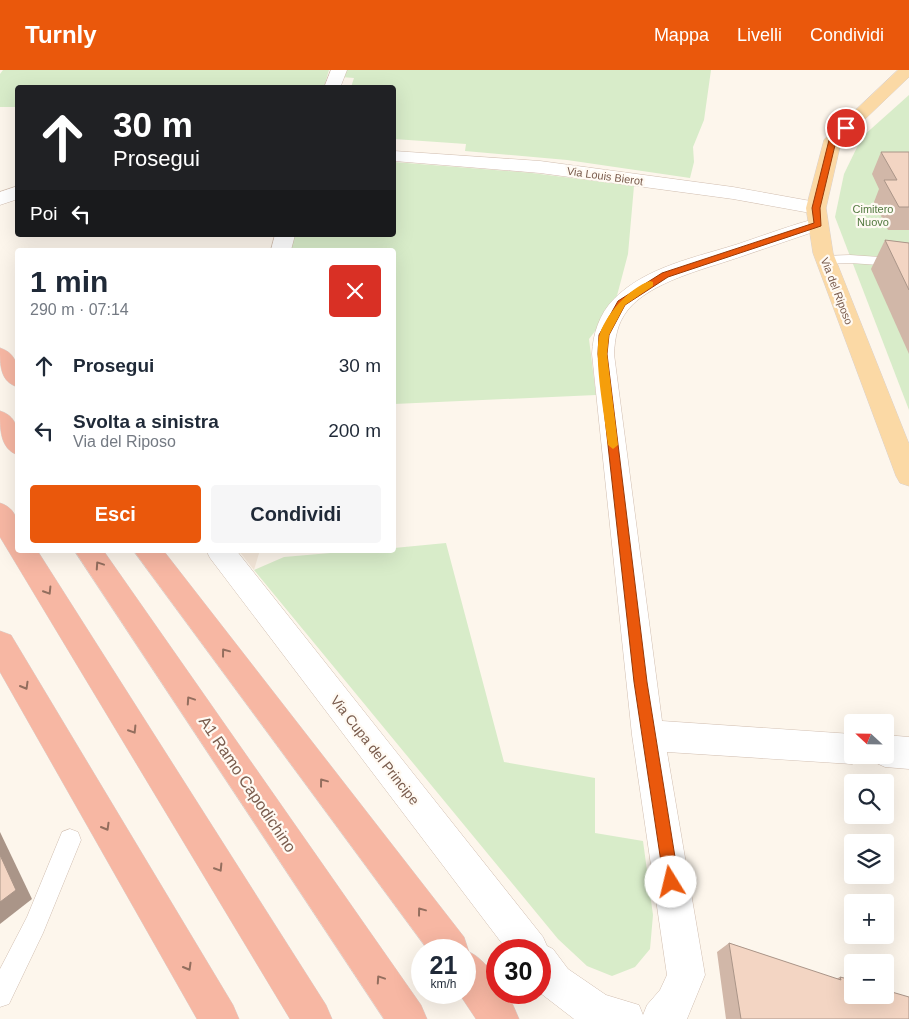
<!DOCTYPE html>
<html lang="it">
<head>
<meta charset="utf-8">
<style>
	body { margin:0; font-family:Helvetica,sans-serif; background:#f6f6f7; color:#1f2937; height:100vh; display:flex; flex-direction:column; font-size:19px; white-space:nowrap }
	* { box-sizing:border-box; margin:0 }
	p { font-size:16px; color:#747a83 }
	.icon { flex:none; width:28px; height:28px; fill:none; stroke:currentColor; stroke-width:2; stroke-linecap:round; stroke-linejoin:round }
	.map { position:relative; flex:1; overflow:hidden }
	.side { position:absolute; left:15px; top:178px; width:381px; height:305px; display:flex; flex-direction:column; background:#fff; border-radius:5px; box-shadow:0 5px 20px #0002 }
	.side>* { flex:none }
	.top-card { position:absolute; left:15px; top:15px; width:381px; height:152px; border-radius:5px; box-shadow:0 5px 20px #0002; background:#202124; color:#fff; overflow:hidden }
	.needle { width:32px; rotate:292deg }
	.buttons { position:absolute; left:844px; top:644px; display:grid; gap:10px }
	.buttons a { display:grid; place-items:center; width:50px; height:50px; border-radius:5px; background:#fff; box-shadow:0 5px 20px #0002; font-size:25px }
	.speed { position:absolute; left:411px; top:869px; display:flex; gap:10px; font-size:25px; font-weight:700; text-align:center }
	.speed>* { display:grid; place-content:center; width:65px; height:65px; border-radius:50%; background:#fff; box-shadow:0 5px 20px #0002; line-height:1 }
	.speed small { font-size:12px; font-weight:400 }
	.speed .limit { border:8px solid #d22; background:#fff; color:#111 }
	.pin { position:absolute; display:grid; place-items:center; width:42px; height:42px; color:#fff; margin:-21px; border:2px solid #fff; border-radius:50%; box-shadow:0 1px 5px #0007 }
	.me { position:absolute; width:55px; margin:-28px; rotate:351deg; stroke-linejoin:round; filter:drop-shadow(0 0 4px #0008) }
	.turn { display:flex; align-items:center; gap:18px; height:105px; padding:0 15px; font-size:22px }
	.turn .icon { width:65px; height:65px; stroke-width:2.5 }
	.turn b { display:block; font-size:35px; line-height:42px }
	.then { display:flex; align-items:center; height:48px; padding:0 15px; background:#0003; gap:10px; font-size:19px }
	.round { display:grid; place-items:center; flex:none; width:52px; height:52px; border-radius:5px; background:#f6f6f7 }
	.headline { display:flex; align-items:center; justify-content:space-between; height:85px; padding:0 15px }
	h1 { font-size:30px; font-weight:800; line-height:38px }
	.action { display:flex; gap:10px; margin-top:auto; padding:10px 15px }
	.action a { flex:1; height:58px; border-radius:5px; background:#ea580c; color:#fff; font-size:20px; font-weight:800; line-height:58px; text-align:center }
	.action a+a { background:#f6f6f7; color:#1f2937 }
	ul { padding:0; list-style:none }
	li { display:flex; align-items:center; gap:15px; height:65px; padding:0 15px }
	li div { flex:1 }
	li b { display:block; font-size:19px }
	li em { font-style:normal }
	header { display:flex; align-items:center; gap:30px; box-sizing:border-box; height:70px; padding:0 25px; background:#ea580c; color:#fff }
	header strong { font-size:24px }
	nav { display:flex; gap:28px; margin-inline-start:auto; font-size:18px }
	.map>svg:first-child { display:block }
</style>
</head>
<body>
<header>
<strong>Turnly</strong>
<nav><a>Mappa</a><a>Livelli</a><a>Condividi</a></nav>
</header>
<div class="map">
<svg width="909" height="949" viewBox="0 0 909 949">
	<rect width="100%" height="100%" fill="#fdf6ec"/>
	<path fill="#f5e8da" d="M238,480H260L254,500Z"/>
	<g fill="#d8ecc9">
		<path d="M3,0H329L324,17L18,18L17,37H0V4Z"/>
		<path d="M343,0H711L704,50L693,77L694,92L690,108L567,90L465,81L466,74L394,69V18L351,17L354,8L341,7Z"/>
		<path d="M909,25V340L835,147L844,104L862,67Z"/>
		<path d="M394,92L532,103L634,116L628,184L614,237L589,269L596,325L394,334V180H287L291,165H394Z"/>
		<path d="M446,473L504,692L595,708V763L643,771L653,845L650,879L635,897L612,906L587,896L558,869L254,500L284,487L365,480H394V478Z"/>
	</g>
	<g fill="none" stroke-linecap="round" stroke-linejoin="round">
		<defs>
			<g id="service">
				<path d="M850,185L909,189V197L850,193L825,194L818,190L825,186Z"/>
				<path d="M70,759L78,762L81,770L43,863L9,934L0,937V899L27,847L62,762Z"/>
			</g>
			<g id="minor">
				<path d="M331,0H347L340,18H324Z"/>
				<path d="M818,148L825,150L828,154L825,158C796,168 766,178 737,188C705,199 649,212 627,241C617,254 615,268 614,284L662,651L852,664V685H866L863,690L852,694L667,682L705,905L687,949H574L539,922L540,880H507L210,488L206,480H236L543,867L547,876L553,879L568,899L606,925L639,935L643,945L647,935L660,920L667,905L632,665L592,284C593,264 599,244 614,229C645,197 697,187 738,174C765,165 791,155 818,148Z"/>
				<path d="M275,165H295L291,180H271Z"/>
				<path d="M885,665L909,667V699L885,697L874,692L870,685H885Z"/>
			</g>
			<g id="tertiary">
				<path d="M394,81L540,91L733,117L816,132L823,134L826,138L823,142L816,144L733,129L540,103L394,91Z"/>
				<path d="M18,116V129L0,135V122Z"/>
			</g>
			<path id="primary" d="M898,0H909V7L841,72L826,138L833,183L909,374V416L900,413L896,406L813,183L806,138L824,70Z"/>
			<g id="motorway">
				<path d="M0,278C19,284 18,300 18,317C0,312 0,295 0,278Z"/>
				<path d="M0,341C21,347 18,367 18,385C0,379 0,359 0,341Z"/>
				<path d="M0,433C22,440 18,461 18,480H37L326,935L332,949H290L0,467Z"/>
				<path d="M74,480H103L421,935L427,949H384Z"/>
				<path d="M133,480H163L464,867L469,882C483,888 498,907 498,922H504L513,935L519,949H476L458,922H465V880H428Z"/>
				<path d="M0,561L11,565L233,935L239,949H197L0,602Z"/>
			</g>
		</defs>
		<use href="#service" stroke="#d1beb0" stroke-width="1"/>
		<use href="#minor" stroke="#d1beb0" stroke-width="1"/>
		<use href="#tertiary" stroke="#d1beb0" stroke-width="1"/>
		<use href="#primary" stroke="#dad1cd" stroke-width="1"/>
		<use href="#motorway" stroke="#dad1cd" stroke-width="1"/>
		<use href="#service" fill="#fff" fill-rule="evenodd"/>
		<use href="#minor" fill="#fff" fill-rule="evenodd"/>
		<use href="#tertiary" fill="#fff" fill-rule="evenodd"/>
		<use href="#primary" fill="#fbd9a5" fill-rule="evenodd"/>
		<use href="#motorway" fill="#f7b7a3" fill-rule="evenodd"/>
	</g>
	<g fill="#d1b7a8">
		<path d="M881,82H909V160H888L874,132L879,119L872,104Z"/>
		<path d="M885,170L909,173V284L871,199Z"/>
		<path d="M729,873L836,909L840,907L909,949H726L717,882Z"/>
	</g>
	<path fill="#aa9588" d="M0,762L32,829L0,854Z"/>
	<g fill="#f3d5c3" stroke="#aa9588">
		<path d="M881,82H909V137H899L884,110H897Z"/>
		<path d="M885,170L909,173V220Z"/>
		<path d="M0,785L16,820L0,832Z"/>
		<path d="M729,873L841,910L840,907L852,910V925H885V920L909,927V949H741Z"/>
	</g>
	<defs><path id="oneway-chevron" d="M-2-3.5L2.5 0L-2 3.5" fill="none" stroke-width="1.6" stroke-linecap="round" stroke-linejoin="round" transform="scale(1.25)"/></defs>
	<g stroke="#936e5e">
		<use href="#oneway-chevron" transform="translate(99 495) rotate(-124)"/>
		<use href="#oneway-chevron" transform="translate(48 521) rotate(58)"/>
		<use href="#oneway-chevron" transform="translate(225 582) rotate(-127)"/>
		<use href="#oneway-chevron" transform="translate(25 616) rotate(60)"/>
		<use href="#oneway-chevron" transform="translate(190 630) rotate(-124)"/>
		<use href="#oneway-chevron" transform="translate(133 660) rotate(58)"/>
		<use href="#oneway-chevron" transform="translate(323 712) rotate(-127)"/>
		<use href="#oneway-chevron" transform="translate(106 757) rotate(60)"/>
		<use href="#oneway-chevron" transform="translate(219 798) rotate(58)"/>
		<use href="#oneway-chevron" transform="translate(421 841) rotate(-127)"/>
		<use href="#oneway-chevron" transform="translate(188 897) rotate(60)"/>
		<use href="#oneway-chevron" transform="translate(380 909) rotate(-124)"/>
	</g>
	<path fill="#ea580c" stroke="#983908" d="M843,56L849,58L836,71L820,138L821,156L668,207L625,235L609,265L607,284L647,612L679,812L676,818L671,820L666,818L664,812L634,612L598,284L599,265L618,231L662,203L814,153L812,138L829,70Z"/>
	<path fill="#f59e0b" d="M650,211L653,212V216L625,235L609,265L607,284L618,375L613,379L608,375C605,347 594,292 599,267C604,246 629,218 650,211Z"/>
	<g text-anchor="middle" stroke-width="4.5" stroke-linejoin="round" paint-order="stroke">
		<g font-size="11" fill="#7a5c4d" stroke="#fffaf3">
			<text transform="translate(605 106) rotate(8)" y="4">Via Louis Bierot</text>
			<text transform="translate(837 221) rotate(69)" y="4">Via del Riposo</text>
		</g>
		<g font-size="11" fill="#537a41" stroke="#fffaf3">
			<text x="873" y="143">Cimitero<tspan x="873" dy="13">Nuovo</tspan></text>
		</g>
		<g font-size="14" fill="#7a5c4d" stroke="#fffaf3">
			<text transform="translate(375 680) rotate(52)" y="5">Via Cupa del Principe</text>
		</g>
		<g font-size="16" fill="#7a5c4d" stroke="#fffaf3">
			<text transform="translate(248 714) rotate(56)" y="6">A1 Ramo Capodichino</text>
		</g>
	</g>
</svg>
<div class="buttons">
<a><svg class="needle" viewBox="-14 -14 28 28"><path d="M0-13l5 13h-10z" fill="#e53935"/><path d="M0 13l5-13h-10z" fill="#747a83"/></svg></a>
<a><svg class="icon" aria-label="search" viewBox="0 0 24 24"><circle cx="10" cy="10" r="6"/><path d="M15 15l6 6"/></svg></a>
<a><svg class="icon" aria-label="layers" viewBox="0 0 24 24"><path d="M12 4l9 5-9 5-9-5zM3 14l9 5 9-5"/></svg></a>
<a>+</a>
<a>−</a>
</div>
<div class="speed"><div>21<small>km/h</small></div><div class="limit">30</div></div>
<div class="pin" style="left:846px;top:58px;background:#d93025"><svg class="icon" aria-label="arrive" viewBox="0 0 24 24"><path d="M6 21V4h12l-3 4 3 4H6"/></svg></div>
<svg class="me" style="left:671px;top:812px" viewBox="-20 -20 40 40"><circle r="19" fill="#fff"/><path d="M0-13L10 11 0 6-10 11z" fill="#ea580c"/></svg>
<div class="top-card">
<div class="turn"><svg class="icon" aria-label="ahead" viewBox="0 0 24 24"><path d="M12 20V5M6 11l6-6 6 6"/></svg><div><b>30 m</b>Prosegui</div></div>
<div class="then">Poi<svg class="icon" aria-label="left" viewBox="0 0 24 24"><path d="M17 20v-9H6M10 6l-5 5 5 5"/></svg></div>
</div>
<section class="side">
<div class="headline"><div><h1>1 min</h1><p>290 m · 07:14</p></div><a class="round" style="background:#d93025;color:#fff"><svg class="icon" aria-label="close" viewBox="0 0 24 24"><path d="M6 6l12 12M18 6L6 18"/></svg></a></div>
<ul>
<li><svg class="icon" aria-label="ahead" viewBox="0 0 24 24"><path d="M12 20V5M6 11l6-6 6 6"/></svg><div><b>Prosegui</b></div><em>30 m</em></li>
<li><svg class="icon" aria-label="left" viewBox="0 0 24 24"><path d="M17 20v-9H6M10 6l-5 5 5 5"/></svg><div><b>Svolta a sinistra</b><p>Via del Riposo</p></div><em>200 m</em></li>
</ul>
<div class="action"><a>Esci</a><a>Condividi</a></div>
</section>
</div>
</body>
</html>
